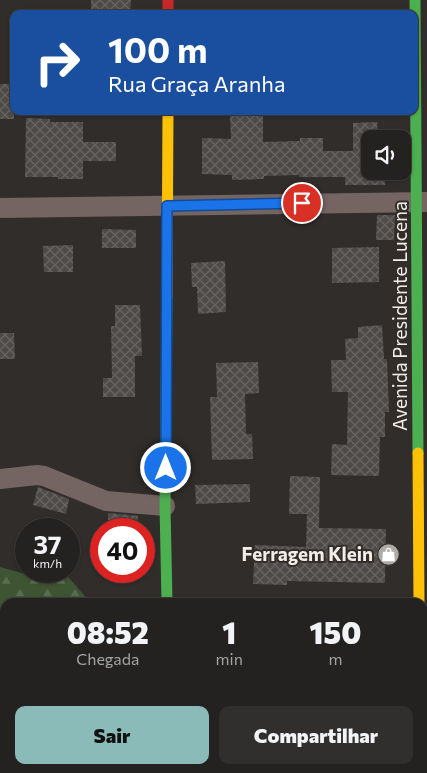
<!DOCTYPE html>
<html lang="pt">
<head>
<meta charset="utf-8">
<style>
	body { margin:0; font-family:Commissioner,sans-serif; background:#302f2d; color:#f1f3f6; height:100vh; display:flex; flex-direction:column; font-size:19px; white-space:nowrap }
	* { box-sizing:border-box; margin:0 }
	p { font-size:16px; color:#a3a4a5 }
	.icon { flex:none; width:28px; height:28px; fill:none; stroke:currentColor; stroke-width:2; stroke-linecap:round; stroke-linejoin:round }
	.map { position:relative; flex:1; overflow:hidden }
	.details { position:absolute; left:0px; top:598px; width:428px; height:176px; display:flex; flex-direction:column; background:#242220; border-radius:15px 15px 0 0; box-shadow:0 1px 4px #0004,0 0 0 1px #413f3e }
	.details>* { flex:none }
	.banner { position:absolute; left:10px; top:10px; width:408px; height:105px; border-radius:10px; box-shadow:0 1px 4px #0004,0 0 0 1px #413f3e; background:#1a4fa0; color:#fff; overflow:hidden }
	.fabs { position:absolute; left:361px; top:130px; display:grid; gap:10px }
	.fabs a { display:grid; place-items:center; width:50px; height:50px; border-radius:10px; background:#242220; box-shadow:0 1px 4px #0004,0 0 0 1px #413f3e; font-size:25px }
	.speed { position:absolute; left:15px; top:518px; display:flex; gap:10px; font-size:25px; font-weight:700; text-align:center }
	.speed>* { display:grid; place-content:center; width:65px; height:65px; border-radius:50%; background:#242220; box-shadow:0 1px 4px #0004,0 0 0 1px #413f3e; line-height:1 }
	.speed small { font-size:12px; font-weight:400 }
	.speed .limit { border:8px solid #d22; background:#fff; color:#111 }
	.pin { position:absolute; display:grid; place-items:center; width:42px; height:42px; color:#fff; margin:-21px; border:2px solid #fff; border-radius:50%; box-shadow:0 1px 5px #0007 }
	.me { position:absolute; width:55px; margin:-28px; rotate:0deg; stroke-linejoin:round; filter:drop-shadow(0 0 4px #0008) }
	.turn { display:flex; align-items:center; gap:18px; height:105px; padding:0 15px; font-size:22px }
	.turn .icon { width:65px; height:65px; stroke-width:2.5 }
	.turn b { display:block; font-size:35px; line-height:42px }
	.eta { display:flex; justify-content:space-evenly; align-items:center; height:85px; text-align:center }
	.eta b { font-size:30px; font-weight:800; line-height:35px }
	.action { display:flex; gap:10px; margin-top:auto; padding:10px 15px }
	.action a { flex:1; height:58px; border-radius:10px; background:#8bbbb9; color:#111; font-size:20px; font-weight:800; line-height:58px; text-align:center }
	.action a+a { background:#302f2d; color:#f1f3f6 }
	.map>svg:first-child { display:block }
</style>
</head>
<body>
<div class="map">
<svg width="427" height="773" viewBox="0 0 427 773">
	<defs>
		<pattern id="forest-firs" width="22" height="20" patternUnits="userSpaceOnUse" patternTransform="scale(1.25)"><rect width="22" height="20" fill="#3f5432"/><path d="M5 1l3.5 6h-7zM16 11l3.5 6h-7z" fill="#5b6d50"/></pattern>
		<pattern id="building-cross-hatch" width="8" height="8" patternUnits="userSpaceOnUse" patternTransform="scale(1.25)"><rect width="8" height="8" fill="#4d4a48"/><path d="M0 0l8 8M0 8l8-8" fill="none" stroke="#676463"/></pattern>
	</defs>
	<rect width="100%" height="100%" fill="#302d2b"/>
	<path fill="url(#forest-firs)" d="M0,567L25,574L37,571H63L90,602H5V676H0Z"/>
	<g fill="url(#building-cross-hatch)">
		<path d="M91,0H131L130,14H91Z"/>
		<rect x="0" y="84" width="14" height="35"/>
		<path d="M263,115V142L300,141V138H323V151H353V123L377,122L378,139H370V171H385V185H345V177H299V175L264,176V179L232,180V175L202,174V138L231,139L230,116Z"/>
		<path d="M26,118L50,119V122H83V142H116V161H83V179H58V177H25Z"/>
		<path d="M377,215H395L394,240H376Z"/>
		<path d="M102,229L136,230V248H102Z"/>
		<path d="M73,245V272H44L43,246Z"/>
		<path d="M379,247V282L332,283V248Z"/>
		<path d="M225,261L226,312L198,314L197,287H192L191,263Z"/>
		<path d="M115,305H140L142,356H135V397H103V378H112L111,326H115Z"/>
		<path d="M382,325L384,359H387L389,412H385V437H380L379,476L331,475L332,444L347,445L348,392H332L331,360H346L345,339L358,338V327Z"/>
		<path d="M0,333H14L15,359H0Z"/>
		<path d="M258,362L259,393L245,394L246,434H252L253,459L212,460L210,397H217L216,363Z"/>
		<path d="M290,476L320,477L319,528L386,529L385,583L287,581V585L253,584L255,545L306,547L307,514H289Z"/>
		<path d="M250,484V502L196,504L195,485Z"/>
		<path d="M38,487L69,499L66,514L33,505Z"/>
		<path d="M108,513L138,516L137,529H108Z"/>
	</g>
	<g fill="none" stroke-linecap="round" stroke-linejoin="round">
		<g stroke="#746562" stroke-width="20">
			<path d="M0,208L427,202"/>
			<path d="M0,479L37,475L44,476L106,501L165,506"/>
			<path d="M422,640L427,639"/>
			<path d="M0,699H5"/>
		</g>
		<g stroke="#4caf50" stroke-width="11">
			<path d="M415,0L418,453"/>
			<path d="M167,296L165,506L167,602"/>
			<path d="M170,769V773"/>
			<path d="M420,769V773"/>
		</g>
		<g stroke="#ffc107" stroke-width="11">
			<path d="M167,296L168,111"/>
			<path d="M418,453L419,602"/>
		</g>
		<path stroke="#c62828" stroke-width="11" d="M168,0V14"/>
	</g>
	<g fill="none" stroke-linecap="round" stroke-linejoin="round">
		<defs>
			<path id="route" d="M166,468L167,206L302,203"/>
		</defs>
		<use href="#route" stroke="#114b97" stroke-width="12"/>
		<use href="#route" stroke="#1a73e8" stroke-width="9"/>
	</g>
	<defs>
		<symbol id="shop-disc" viewBox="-11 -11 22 22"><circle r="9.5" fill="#adaaa8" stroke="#322d29"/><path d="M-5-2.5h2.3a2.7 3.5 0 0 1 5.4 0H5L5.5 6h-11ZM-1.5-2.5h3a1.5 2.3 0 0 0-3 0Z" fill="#fff"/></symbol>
	</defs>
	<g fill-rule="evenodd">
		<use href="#shop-disc" x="376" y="542" width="25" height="25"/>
	</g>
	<g text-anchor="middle" stroke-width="4" stroke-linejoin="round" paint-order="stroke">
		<g font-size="19" fill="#f0edeb" stroke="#322d29">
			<text transform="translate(400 316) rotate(-90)" y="7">Avenida Presidente Lucena</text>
		</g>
		<g font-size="19" font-weight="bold" fill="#f0edeb" stroke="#322d29" text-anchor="end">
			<text x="373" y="561">Ferragem Klein</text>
		</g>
	</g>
</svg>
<div class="fabs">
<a><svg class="icon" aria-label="sound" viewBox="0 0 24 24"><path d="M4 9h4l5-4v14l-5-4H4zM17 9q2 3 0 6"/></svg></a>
</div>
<div class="speed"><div>37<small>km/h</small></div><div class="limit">40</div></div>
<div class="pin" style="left:302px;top:203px;background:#d93025"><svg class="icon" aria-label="arrive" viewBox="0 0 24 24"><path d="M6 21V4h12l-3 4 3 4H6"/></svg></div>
<svg class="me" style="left:166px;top:468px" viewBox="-20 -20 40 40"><circle r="17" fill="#1a73e8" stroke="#fff" stroke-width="3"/><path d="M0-11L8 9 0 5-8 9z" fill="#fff"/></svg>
<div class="banner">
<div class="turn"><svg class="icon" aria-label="right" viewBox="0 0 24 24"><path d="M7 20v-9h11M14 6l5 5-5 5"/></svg><div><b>100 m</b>Rua Graça Aranha</div></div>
</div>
<section class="details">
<div class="eta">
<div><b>08:52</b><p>Chegada</p></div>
<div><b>1</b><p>min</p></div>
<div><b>150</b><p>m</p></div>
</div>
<div class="action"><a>Sair</a><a>Compartilhar</a></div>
</section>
</div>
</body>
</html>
